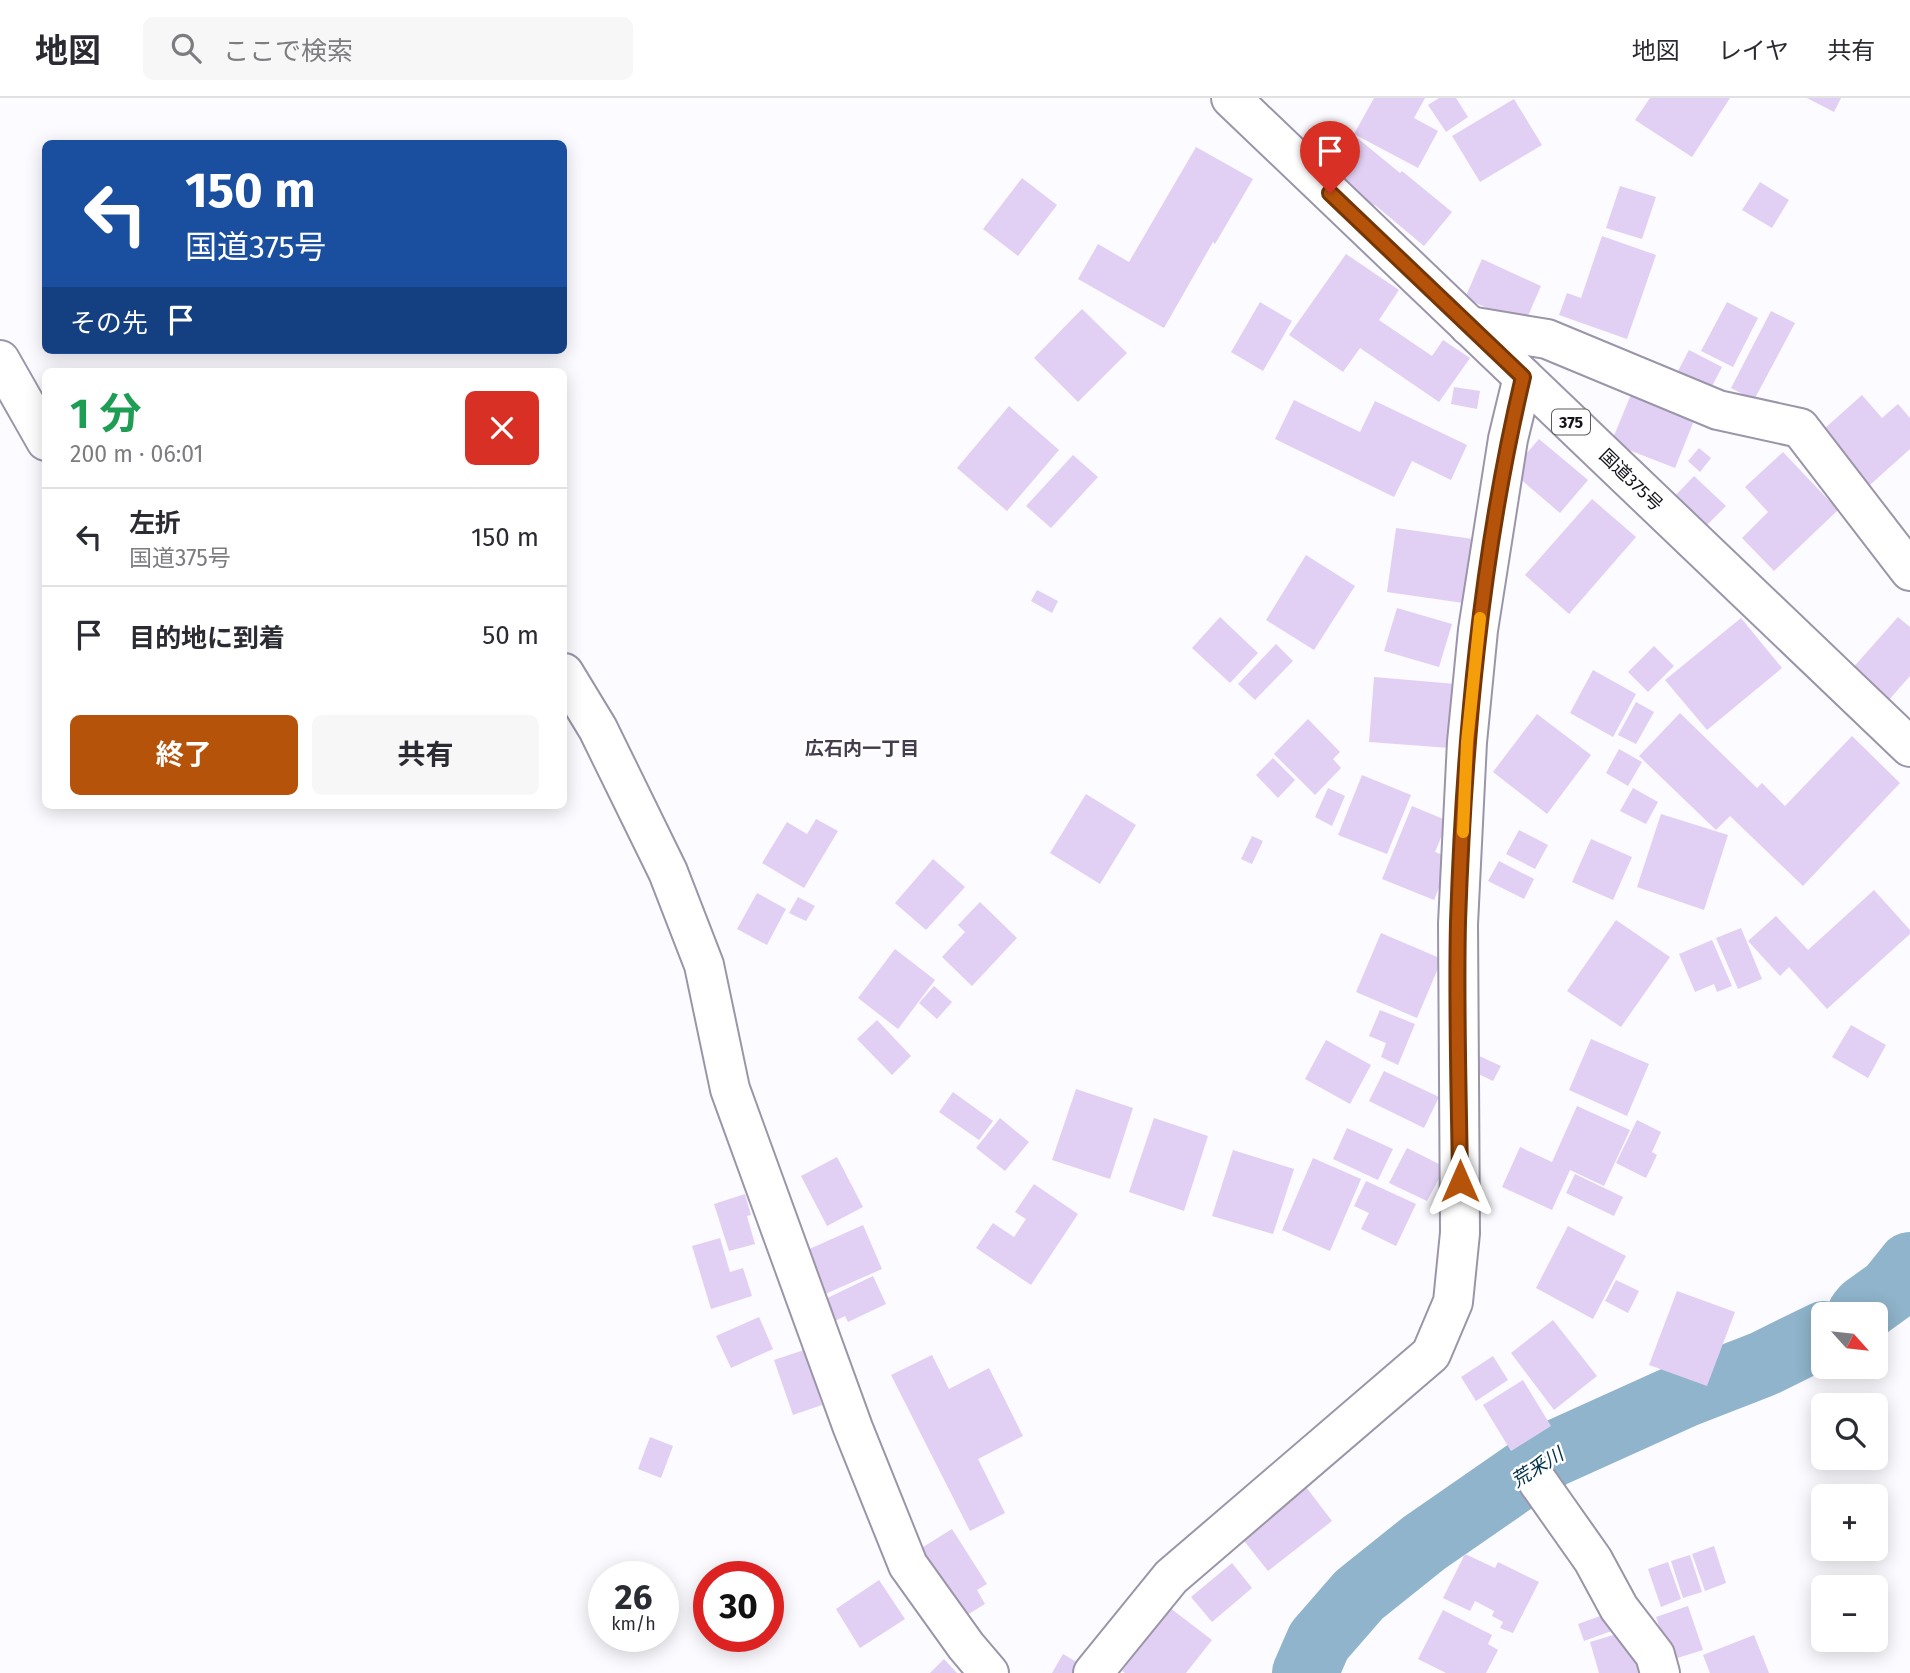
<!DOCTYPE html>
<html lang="ja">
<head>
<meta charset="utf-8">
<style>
	body { margin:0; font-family:"Fira Sans","Noto Sans JP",sans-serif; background:#f7f7f7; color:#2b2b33; height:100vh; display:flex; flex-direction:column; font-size:26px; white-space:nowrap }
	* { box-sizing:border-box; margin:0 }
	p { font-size:23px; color:#7c7c81 }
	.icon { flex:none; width:38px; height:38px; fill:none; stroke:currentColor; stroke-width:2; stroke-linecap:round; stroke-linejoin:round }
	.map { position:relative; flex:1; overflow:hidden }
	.sheet { position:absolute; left:42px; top:270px; width:525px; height:441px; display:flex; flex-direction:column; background:#fff; border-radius:10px; box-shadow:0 4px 18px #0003 }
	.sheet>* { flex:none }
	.banner { position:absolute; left:42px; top:42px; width:525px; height:214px; border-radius:10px; box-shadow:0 4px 18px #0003; background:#1a4fa0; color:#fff; overflow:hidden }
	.needle { width:46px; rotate:117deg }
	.tools { position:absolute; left:1811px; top:1204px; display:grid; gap:14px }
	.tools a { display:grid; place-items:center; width:77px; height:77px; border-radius:10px; background:#fff; box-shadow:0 4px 18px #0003; font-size:35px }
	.speed { position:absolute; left:588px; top:1463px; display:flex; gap:14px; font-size:35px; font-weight:700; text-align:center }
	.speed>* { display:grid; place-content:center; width:91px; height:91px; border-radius:50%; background:#fff; box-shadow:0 4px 18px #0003; line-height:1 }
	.speed small { font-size:18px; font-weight:400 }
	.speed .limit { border:10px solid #d22; background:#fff; color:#111 }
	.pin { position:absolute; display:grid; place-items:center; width:60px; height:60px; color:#fff; margin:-72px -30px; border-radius:50% 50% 50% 0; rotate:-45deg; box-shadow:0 0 7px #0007 }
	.pin .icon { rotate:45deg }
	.me { position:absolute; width:77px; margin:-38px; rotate:0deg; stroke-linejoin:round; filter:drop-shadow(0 0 5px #0008) }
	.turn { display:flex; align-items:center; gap:24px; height:147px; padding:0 28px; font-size:32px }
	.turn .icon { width:91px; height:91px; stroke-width:2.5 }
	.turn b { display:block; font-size:49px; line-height:60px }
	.then { display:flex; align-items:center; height:66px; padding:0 28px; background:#0003; gap:14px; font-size:26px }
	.round { display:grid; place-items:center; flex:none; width:74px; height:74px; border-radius:10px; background:#f7f7f7 }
	.summary { display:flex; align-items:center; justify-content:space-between; height:119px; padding:0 28px }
	h1 { font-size:42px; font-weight:700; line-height:52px; color:#1e9e55 }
	.button { display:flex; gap:14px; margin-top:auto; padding:14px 28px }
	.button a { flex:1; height:80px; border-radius:10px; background:#b45309; color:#fff; font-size:28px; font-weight:700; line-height:80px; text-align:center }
	.button a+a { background:#f7f7f7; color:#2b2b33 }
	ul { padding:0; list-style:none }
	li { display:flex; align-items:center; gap:21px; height:98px; padding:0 28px; border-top:2px solid #e1e1e2 }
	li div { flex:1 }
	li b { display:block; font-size:26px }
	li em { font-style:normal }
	header { display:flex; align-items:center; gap:42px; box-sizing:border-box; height:98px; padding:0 35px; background:#fff; border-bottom:2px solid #e1e1e2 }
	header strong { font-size:33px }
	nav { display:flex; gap:38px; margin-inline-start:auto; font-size:24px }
	.search { width:490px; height:63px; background:#f7f7f7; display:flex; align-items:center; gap:18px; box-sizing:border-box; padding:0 24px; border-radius:10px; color:#7c7c81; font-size:26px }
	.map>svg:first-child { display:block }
</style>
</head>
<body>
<header>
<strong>地図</strong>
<div class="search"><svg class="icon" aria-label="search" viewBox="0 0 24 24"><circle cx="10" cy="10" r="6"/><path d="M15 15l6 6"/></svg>ここで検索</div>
<nav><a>地図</a><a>レイヤ</a><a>共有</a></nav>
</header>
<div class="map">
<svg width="1910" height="1575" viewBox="0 0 1910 1575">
	<rect width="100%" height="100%" fill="#fcfbff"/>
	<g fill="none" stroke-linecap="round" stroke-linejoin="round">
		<g stroke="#8fb4cb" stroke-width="66">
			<path d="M1860,1216L1865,1210L1890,1192L1910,1167"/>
			<path d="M1305,1575L1319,1543L1359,1497L1424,1445L1551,1357L1686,1296L1763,1266L1824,1236"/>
		</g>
	</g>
	<g fill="#e1d0f4">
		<path d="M1374,0H1425L1414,20L1438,33L1418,70L1354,36Z"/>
		<path d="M1439,0H1456L1468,19L1446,34L1428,7Z"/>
		<path d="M1650,0H1730L1692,59L1635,22Z"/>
		<path d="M1807,0H1841L1834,14Z"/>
		<path d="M1514,1L1542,47L1480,84L1452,38Z"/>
		<path d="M1350,34L1400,75L1402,73L1452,114L1424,148L1375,107L1373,109L1323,67Z"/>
		<path d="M1196,49L1253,81L1215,146L1213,144L1164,230L1078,181L1098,146L1129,164Z"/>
		<path d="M1022,80L1057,107L1018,158L983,131Z"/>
		<path d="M1760,84L1789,102L1772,130L1742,112Z"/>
		<path d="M1620,88L1656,99L1642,141L1606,130Z"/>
		<path d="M1602,138L1656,157L1627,241L1559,217L1567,195L1581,200Z"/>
		<path d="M1346,156L1399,192L1379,222L1432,258L1443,242L1470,260L1439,304L1360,250L1343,274L1289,237Z"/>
		<path d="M1482,161L1541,188L1524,227L1465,200Z"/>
		<path d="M1260,204L1292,223L1263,273L1231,254Z"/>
		<path d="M1727,204L1758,220L1733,269L1701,253Z"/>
		<path d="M1082,211L1127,255L1078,304L1034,260Z"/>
		<path d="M1771,213L1795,225L1754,302L1731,290Z"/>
		<path d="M1689,252L1722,269L1711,290L1678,273Z"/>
		<path d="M1454,289L1480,293L1477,311L1451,306Z"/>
		<path d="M1632,294L1695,320L1675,370L1611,345Z"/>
		<path d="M1862,297L1882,320L1898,306L1910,320V351L1861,395L1813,341Z"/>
		<path d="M1294,302L1360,334L1375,303L1467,347L1451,382L1412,363L1394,399L1275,341Z"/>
		<path d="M1009,308L1059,352L1007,413L957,370Z"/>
		<path d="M1539,341L1588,382L1560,415L1511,373Z"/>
		<path d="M1699,350L1711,360L1700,374L1688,363Z"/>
		<path d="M1783,354L1838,412L1774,473L1742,440L1768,414L1745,389Z"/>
		<path d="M1073,357L1098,379L1051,430L1026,408Z"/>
		<path d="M1694,378L1726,408L1705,429L1674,399Z"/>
		<path d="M1592,401L1636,439L1569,516L1525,477Z"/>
		<path d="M1396,430L1480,442L1470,506L1387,494Z"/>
		<path d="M1306,457L1355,488L1314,552L1266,522Z"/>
		<path d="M1037,492L1058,503L1052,515L1031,503Z"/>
		<path d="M1397,510L1452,526L1439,569L1384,553Z"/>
		<path d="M1220,519L1258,555L1230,585L1192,550Z"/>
		<path d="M1898,519L1910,529V578L1887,604L1851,572Z"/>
		<path d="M1741,520L1782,570L1707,632L1665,582Z"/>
		<path d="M1276,546L1293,563L1255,602L1238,586Z"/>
		<path d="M1654,548L1674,568L1648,594L1628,574Z"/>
		<path d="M1593,572L1636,596L1613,639L1570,615Z"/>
		<path d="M1374,579L1456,586L1450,650L1369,644Z"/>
		<path d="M1636,604L1654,614L1636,646L1618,637Z"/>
		<path d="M1680,615L1757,690L1762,685L1785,708L1852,638L1900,685L1803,788L1730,718L1716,732L1639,658Z"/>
		<path d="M1537,616L1591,657L1547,716L1493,674Z"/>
		<path d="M1308,621L1340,654L1333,661L1341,670L1315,697L1274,656Z"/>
		<path d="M1619,651L1642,664L1628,688L1606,675Z"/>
		<path d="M1273,660L1295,682L1278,700L1256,677Z"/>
		<path d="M1362,677L1411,697L1387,756L1338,737Z"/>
		<path d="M1328,690L1345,698L1332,728L1315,719Z"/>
		<path d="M1633,690L1658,704L1646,726L1620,713Z"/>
		<path d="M1086,696L1136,727L1100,786L1050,755Z"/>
		<path d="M1412,708L1448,723L1435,754L1451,760L1434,802L1382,781Z"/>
		<path d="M1661,716L1728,737L1704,812L1637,789Z"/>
		<path d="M816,721L838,733L804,790L762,765L787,724L807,736Z"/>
		<path d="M1519,732L1548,747L1535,771L1506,756Z"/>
		<path d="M1252,738L1263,743L1252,766L1241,761Z"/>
		<path d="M1591,741L1632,759L1613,802L1572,784Z"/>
		<path d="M933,761L965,789L926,832L895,805Z"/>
		<path d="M1499,763L1534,781L1524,801L1488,783Z"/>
		<path d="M1874,792L1910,832V836L1827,911L1789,869L1780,878L1748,843L1776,818L1808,852Z"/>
		<path d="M757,795L786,811L767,847L737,831Z"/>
		<path d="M798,799L815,808L806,823L789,815Z"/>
		<path d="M980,804L1017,840L972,888L942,859L965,834L958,827Z"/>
		<path d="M1616,822L1670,859L1621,929L1567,893Z"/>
		<path d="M1741,830L1762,881L1738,891L1716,840Z"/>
		<path d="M1381,835L1442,861L1417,920L1356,894Z"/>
		<path d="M1712,842L1732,888L1717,894L1714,886L1695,894L1679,856Z"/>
		<path d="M895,851L935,882L898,931L858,900Z"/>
		<path d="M934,888L952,904L937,921L919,905Z"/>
		<path d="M1380,912L1415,926L1398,967L1381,959L1386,945L1369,938Z"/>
		<path d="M877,922L911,958L892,977L857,941Z"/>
		<path d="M1851,927L1886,947L1868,980L1832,959Z"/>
		<path d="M1591,941L1649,966L1627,1018L1569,992Z"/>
		<path d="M1326,942L1371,967L1350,1006L1305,981Z"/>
		<path d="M1475,956L1501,968L1493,983L1468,971Z"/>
		<path d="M1384,973L1439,999L1424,1030L1369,1003Z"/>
		<path d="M1076,991L1133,1010L1110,1081L1052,1062Z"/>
		<path d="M953,994L993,1023L979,1042L939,1014Z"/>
		<path d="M1577,1008L1630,1032L1604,1088L1570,1072L1552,1112L1502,1089L1520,1049L1552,1064Z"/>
		<path d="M1000,1020L1029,1044L1005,1073L976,1050Z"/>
		<path d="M1154,1020L1208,1038L1184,1113L1129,1094Z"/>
		<path d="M1637,1022L1661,1034L1652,1054L1657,1057L1646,1080L1616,1065Z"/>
		<path d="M1347,1030L1393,1051L1378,1082L1333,1061Z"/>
		<path d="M1407,1050L1445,1069L1427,1103L1389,1085Z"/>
		<path d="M1233,1052L1294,1071L1273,1136L1212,1118Z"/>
		<path d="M837,1059L863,1109L827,1128L801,1078Z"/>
		<path d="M1313,1060L1361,1081L1330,1153L1282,1132Z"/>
		<path d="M1575,1076L1623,1099L1614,1118L1566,1095Z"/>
		<path d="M1366,1083L1416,1106L1396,1148L1361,1131L1369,1115L1354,1108Z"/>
		<path d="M1034,1086L1078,1116L1031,1187L976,1150L993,1125L1014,1139L1026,1121L1015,1114Z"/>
		<path d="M745,1096L751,1117L747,1118L755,1146L729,1153L714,1106Z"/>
		<path d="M863,1127L882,1171L823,1197L805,1153Z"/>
		<path d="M1568,1128L1626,1158L1593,1221L1536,1190Z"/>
		<path d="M720,1140L730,1174L743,1170L752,1198L711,1211L692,1148Z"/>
		<path d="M873,1178L886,1206L848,1224L845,1218L827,1227L817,1205Z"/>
		<path d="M1616,1182L1639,1193L1628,1215L1605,1203Z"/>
		<path d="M1677,1193L1735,1214L1707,1288L1649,1267Z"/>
		<path d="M759,1219L773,1251L731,1270L716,1238Z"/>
		<path d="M1553,1222L1597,1278L1554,1312L1511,1255Z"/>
		<path d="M804,1252L822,1307L793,1317L774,1262Z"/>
		<path d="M932,1257L949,1291L989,1270L1023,1338L978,1361L1005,1415L970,1433L891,1277Z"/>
		<path d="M1493,1258L1508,1282L1476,1303L1461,1279Z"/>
		<path d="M1523,1282L1551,1328L1511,1353L1483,1307Z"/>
		<path d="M650,1339L673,1348L661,1380L638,1371Z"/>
		<path d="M1306,1389L1332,1423L1268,1473L1241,1439Z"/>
		<path d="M952,1431L987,1486L977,1492L985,1506L957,1523L915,1454Z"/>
		<path d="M1714,1448L1726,1485L1705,1493L1692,1456Z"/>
		<path d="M1465,1456L1495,1470L1498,1464L1539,1484L1513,1535L1500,1530L1503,1524L1492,1518L1494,1513L1475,1503L1470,1513L1443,1500Z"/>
		<path d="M1690,1457L1702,1494L1683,1500L1671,1463Z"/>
		<path d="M1668,1464L1681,1501L1661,1509L1648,1471Z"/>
		<path d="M1232,1465L1252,1490L1212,1524L1191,1499Z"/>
		<path d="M879,1482L905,1521L860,1550L836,1511Z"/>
		<path d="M1688,1508L1703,1552L1671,1562L1656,1519Z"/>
		<path d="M1170,1510L1212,1542L1186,1575H1125L1122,1573Z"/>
		<path d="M1443,1512L1492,1537L1488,1546L1498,1552L1486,1575H1446L1418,1561Z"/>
		<path d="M1614,1513L1620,1530L1584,1543L1578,1526Z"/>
		<path d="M1637,1530L1650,1575H1599L1590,1544Z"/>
		<path d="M1754,1537L1769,1575H1710L1703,1557Z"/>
		<path d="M1063,1556L1085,1569L1081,1575H1052Z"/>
		<path d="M944,1561L957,1575H930Z"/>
	</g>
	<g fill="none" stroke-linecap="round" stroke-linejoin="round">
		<defs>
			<g id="minor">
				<path d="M1469,228L1547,241L1718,312L1800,330L1910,473"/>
				<path d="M0,262L46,343"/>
				<path d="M564,575L598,631L668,774L704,867L730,991L853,1330L908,1467L966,1548L989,1575"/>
				<path d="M1538,1384L1593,1462L1619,1510L1655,1557L1660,1575"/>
				<path d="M1093,1575L1171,1479L1431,1256L1453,1204L1460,1135L1458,826L1467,644L1478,532L1508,341L1523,279"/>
			</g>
			<path id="trunk" d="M1231,0L1910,649"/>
		</defs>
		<use href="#minor" stroke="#9b95a9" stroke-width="42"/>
		<use href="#trunk" stroke="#9b95a9" stroke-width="42"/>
		<use href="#minor" stroke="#fff" stroke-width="38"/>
		<use href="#trunk" stroke="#fff" stroke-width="38"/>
	</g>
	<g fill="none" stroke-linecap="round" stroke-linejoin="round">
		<defs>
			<path id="route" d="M1330,95L1523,279C1481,457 1464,641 1458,824C1456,910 1459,997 1460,1083"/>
		</defs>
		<use href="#route" stroke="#753606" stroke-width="18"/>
		<use href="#route" stroke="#b45309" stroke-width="12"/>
		<path stroke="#f59e0b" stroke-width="12" d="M1463,734L1467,644L1480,520"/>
	</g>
	<g text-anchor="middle" stroke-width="5" stroke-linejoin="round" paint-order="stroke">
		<rect fill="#fff" stroke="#5c5a5f" stroke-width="2" x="1552" y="311.5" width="38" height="25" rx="5"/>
		<g font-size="16" font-weight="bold" fill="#16131a">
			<text x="1571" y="330">375</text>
		</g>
		<g font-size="18" fill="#16131a" stroke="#fff">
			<text transform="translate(1631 382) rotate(44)" y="6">国道375号</text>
		</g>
		<g font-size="19" font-weight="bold" fill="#433d4e" stroke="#fff">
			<text x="862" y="657">広石内一丁目</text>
		</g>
		<g font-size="19" font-style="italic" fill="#003048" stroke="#fff">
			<text transform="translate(1537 1369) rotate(-32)" y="7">荒釆川</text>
		</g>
	</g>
</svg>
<div class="tools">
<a><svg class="needle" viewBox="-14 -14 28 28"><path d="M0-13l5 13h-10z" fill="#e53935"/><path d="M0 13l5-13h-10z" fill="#7c7c81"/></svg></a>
<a><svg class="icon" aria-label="search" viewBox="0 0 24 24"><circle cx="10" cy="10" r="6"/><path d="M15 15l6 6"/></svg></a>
<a>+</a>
<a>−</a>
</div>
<div class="speed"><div>26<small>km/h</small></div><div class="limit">30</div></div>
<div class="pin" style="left:1330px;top:95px;background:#d93025"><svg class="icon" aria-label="arrive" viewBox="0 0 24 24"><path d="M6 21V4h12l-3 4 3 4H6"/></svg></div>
<svg class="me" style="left:1460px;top:1083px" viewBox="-20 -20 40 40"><path d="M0-17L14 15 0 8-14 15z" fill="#b45309" stroke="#fff" stroke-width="4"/></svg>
<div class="banner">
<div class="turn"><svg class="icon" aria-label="left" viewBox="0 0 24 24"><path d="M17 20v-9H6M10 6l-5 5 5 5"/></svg><div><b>150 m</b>国道375号</div></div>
<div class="then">その先<svg class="icon" aria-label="arrive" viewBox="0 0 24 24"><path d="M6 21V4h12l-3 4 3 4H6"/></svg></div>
</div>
<section class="sheet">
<div class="summary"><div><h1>1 分</h1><p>200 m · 06:01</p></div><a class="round" style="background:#d93025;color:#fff"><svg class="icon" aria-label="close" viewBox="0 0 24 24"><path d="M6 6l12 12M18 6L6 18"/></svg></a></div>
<ul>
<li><svg class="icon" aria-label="left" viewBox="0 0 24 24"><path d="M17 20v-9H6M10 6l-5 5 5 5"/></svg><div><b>左折</b><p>国道375号</p></div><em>150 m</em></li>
<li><svg class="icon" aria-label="arrive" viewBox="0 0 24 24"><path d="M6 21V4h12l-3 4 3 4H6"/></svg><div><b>目的地に到着</b></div><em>50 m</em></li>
</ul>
<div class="button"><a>終了</a><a>共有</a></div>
</section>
</div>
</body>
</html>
